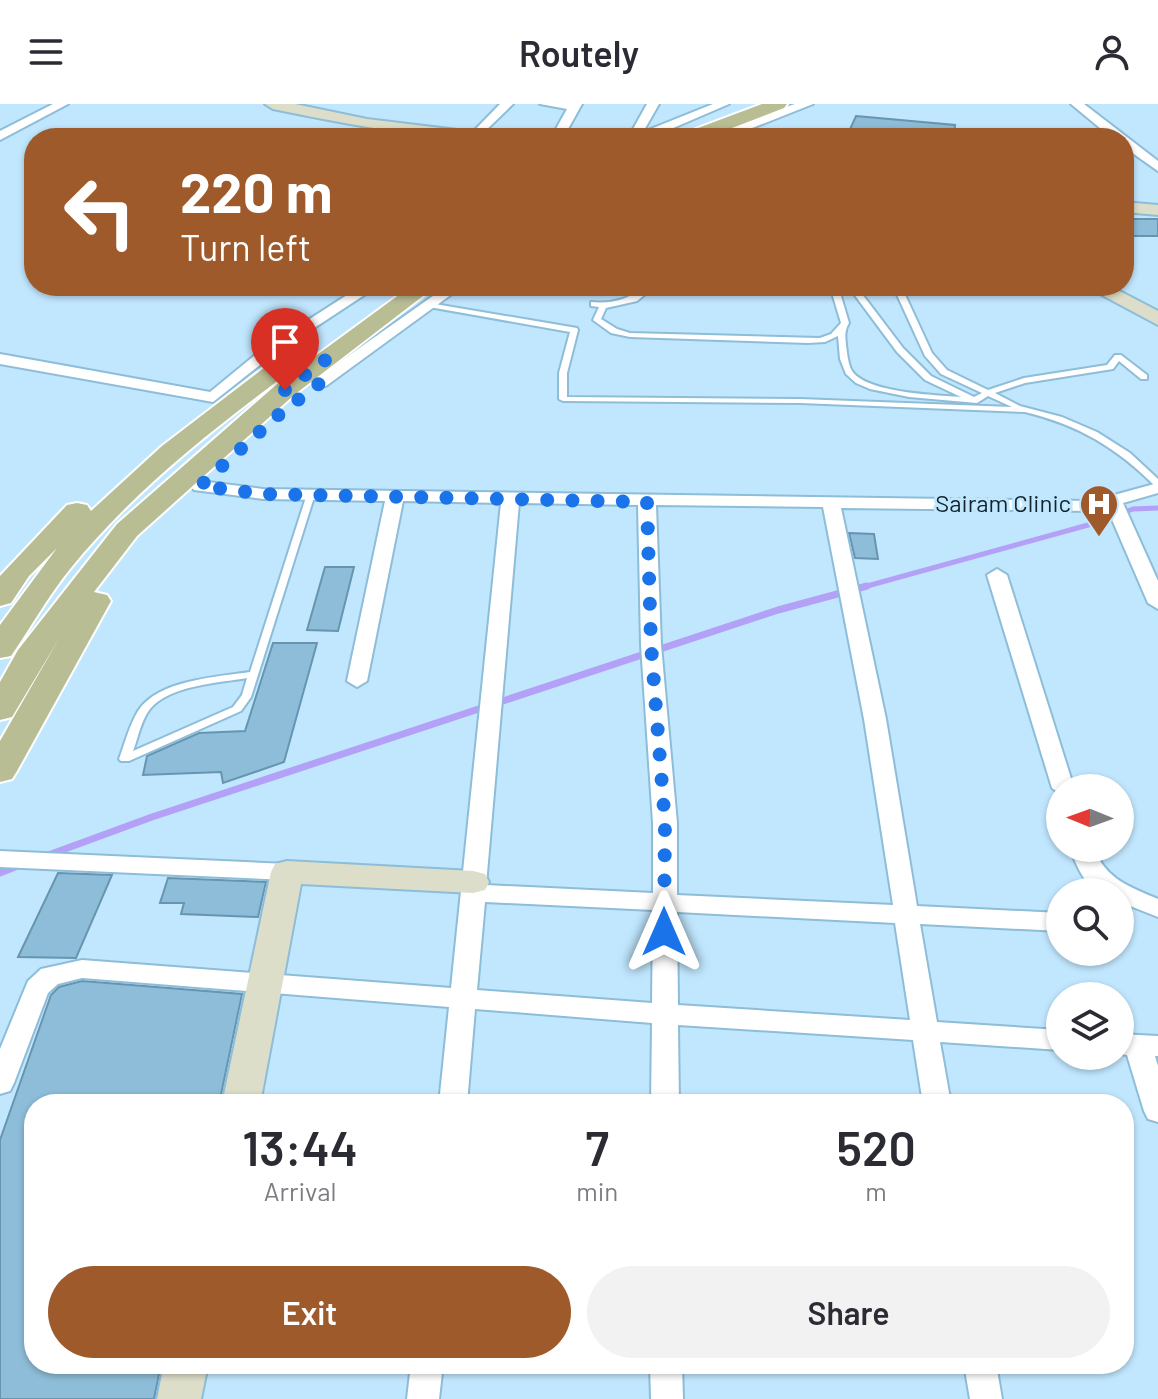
<!DOCTYPE html>
<html lang="en">
<head>
<meta charset="utf-8">
<style>
	body { margin:0; font-family:Barlow,sans-serif; background:#f2f2f3; color:#2b2b33; height:100vh; display:flex; flex-direction:column; font-size:30px; white-space:nowrap }
	* { box-sizing:border-box; margin:0 }
	p { font-size:26px; color:#7c7c81 }
	.icon { flex:none; width:44px; height:44px; fill:none; stroke:currentColor; stroke-width:2; stroke-linecap:round; stroke-linejoin:round }
	.map { position:relative; flex:1; overflow:hidden }
	.drawer { position:absolute; left:24px; top:990px; width:1110px; height:280px; display:flex; flex-direction:column; background:#fff; border-radius:32px; box-shadow:0 2px 6px #0004 }
	.drawer>* { flex:none }
	.guide { position:absolute; left:24px; top:24px; width:1110px; height:168px; border-radius:32px; box-shadow:0 2px 6px #0004; background:#9e5a2a; color:#fff; overflow:hidden }
	.needle { width:52px; rotate:271deg }
	.fabs { position:absolute; left:1046px; top:670px; display:grid; gap:16px }
	.fabs a { display:grid; place-items:center; width:88px; height:88px; border-radius:50%; background:#fff; box-shadow:0 2px 6px #0004; font-size:40px }
	.pin { position:absolute; display:grid; place-items:center; width:68px; height:68px; color:#fff; margin:-82px -34px; border-radius:50% 50% 50% 0; rotate:-45deg; box-shadow:0 0 8px #0007 }
	.pin .icon { rotate:45deg }
	.me { position:absolute; width:88px; margin:-44px; rotate:0deg; stroke-linejoin:round; filter:drop-shadow(0 0 6px #0008) }
	.turn { display:flex; align-items:center; gap:28px; height:168px; padding:0 24px; font-size:36px }
	.turn .icon { width:104px; height:104px; stroke-width:2.5 }
	.turn b { display:block; font-size:56px; line-height:68px }
	.eta { display:flex; justify-content:space-evenly; align-items:center; height:136px; text-align:center }
	.eta b { font-size:48px; font-weight:600; line-height:56px }
	.cta { display:flex; gap:16px; margin-top:auto; padding:16px 24px }
	.cta a { flex:1; height:92px; border-radius:48px; background:#9e5a2a; color:#fff; font-size:32px; font-weight:600; line-height:92px; text-align:center }
	.cta a+a { background:#f2f2f3; color:#2b2b33 }
	header { display:flex; justify-content:space-between; align-items:center; height:104px; padding:0 24px; background:#fff; font-size:36px; font-weight:600 }
	.map>svg:first-child { display:block }
</style>
</head>
<body>
<header><svg class="icon" aria-label="menu" viewBox="0 0 24 24"><path d="M4 6h16M4 12h16M4 18h16"/></svg>Routely<svg class="icon" aria-label="person" viewBox="0 0 24 24"><circle cx="12" cy="8" r="4"/><path d="M4 21q1-7 8-7t8 7"/></svg></header>
<div class="map">
<svg width="1158" height="1295" viewBox="0 0 1158 1295">
	<rect width="100%" height="100%" fill="#c1e7fe"/>
	<g fill="none" stroke-linecap="round" stroke-linejoin="round">
		<path stroke="#b3a0f7" stroke-width="5" d="M860,484L1099,418L1133,405L1158,404"/>
		<g stroke="#b3a0f7" stroke-width="7">
			<path d="M43,753L152,713L778,506L867,482"/>
			<path d="M0,769L20,761"/>
		</g>
	</g>
	<g fill="#8dbdd8" stroke="#6795af" stroke-width="2">
		<path d="M856,12L955,21L954,34H846Z"/>
		<rect x="1124" y="115" width="34" height="17"/>
		<path d="M849,429L874,430L878,455L855,454Z"/>
		<path d="M325,463H354L338,527L307,526Z"/>
		<path d="M273,539H317L284,658L223,679L221,668L143,671L147,652L199,629L245,627Z"/>
		<path d="M58,769L112,771L76,854L18,853Z"/>
		<path d="M168,774L266,778L258,813L181,810L184,799H160Z"/>
		<path d="M82,877L242,890L219,1000H34V1260H161L154,1295H0V1036L51,891L59,883Z"/>
	</g>
	<g fill="none" stroke-linecap="round" stroke-linejoin="round">
		<defs>
			<g id="lane">
				<path d="M646,182H655L637,197L606,204L601,215L617,225L630,229L820,234L831,230L841,219L830,182H838L849,219C843,228 846,238 847,249C848,255 849,262 852,267C867,289 936,291 961,293L925,276L897,248L848,182H856L903,244L931,272L974,293L982,289L941,270L925,252L893,182H901L932,249L947,266L988,286L1024,274L1107,261L1115,251H1121L1147,271V275H1141L1119,257L1113,265L1025,279L995,289L1020,302L1062,313L1097,328L1130,349L1158,375V383L1155,382C1116,343 1078,321 1025,308L800,299L563,297L559,295V269L570,228L429,203L425,201L429,199L577,224L578,226L567,269V293L800,295L1012,303L988,292L977,299L909,293L870,285L856,279L846,270L840,255L838,232L825,238L808,239L630,233L611,229L593,216L599,203L591,202V198C613,200 629,195 646,182Z"/>
				<path d="M311,387L315,390L251,593L241,607L129,657H121L119,655C125,639 129,622 138,607C158,576 216,573 250,568L307,390ZM247,574L242,591L233,603L133,647C138,634 141,616 150,605C170,581 219,579 247,574Z"/>
			</g>
			<g id="street">
				<path d="M53,0H68L0,36V27Z"/>
				<path d="M500,0H513L478,34H467Z"/>
				<path d="M540,0H582L563,34H551L567,5Z"/>
				<path d="M647,0H659L643,28L713,0H729L650,34H628Z"/>
				<path d="M795,0H813L727,34H711L748,16Z"/>
				<path d="M1071,0H1084L1158,57V67L1124,43V34H1112Z"/>
				<path d="M361,182H378L270,253L213,298L0,260V250L210,288L260,247Z"/>
				<path d="M447,182H463L326,282H314V276Z"/>
				<path d="M200,377L263,385L1092,397L1158,379V389L1123,399L1158,477V505L1148,499L1107,404L1092,407L841,404L886,615L917,802L1060,809V827L920,820L937,918L1060,926V946L940,938L951,1000H923L913,936L678,921L679,1000H651L652,919L475,905L467,1000H439L449,903L82,874L58,880L48,889L14,979L10,987L0,990V945L28,877L41,865L82,856L451,884L501,399L403,397L367,577L357,583L347,577L385,397L263,395L194,386L191,382ZM519,399L638,401L641,541L653,719V789L486,781ZM656,401L823,403L864,615L893,801L677,791V719L661,541ZM485,798L653,806L652,899L477,886ZM677,808L895,819L910,916L678,901Z"/>
				<path d="M997,465L1007,471L1074,684H1060V690L1052,684L987,471Z"/>
				<path d="M1070,744H1094C1105,775 1130,783 1158,795V813L1120,798V788C1114,788 1105,790 1100,788C1084,782 1075,758 1070,744Z"/>
				<path d="M0,747L287,760L295,762L299,768L295,774L287,776L0,763Z"/>
				<path d="M1120,930L1158,932V952H1155L1158,962V1018L1148,1015L1144,1007L1127,951L1120,950Z"/>
				<path d="M411,1260H443L439,1295H407Z"/>
				<path d="M650,1260H682L683,1295H651Z"/>
				<path d="M964,1260H996L1002,1295H970Z"/>
			</g>
			<g id="secondary">
				<path d="M265,0H295L367,15L482,29L490,34C416,34 346,20 273,5Z"/>
				<path d="M1124,98L1158,101V111L1124,108Z"/>
				<path d="M1085,182H1110L1158,207V221Z"/>
				<path d="M287,757L473,767L485,770L489,778L485,786L473,789L301,780L260,1000H222L271,768L275,760Z"/>
				<path d="M164,1260H208L201,1295H157Z"/>
			</g>
			<g id="primary">
				<path d="M762,0H787L784,4L706,34H680L682,30Z"/>
				<path d="M411,182H436L294,291L137,432L94,488L107,491L111,497L17,667L12,675L0,678V637L60,533L12,613L0,616V578L18,546L117,420L276,281Z"/>
				<path d="M286,252L295,254L298,259L295,264C214,324 134,386 70,465C48,492 31,523 11,552L0,554V521L57,444L29,472L11,499L0,502V472L67,401L77,399L87,401L91,407L162,342L277,254Z"/>
			</g>
		</defs>
		<use href="#lane" stroke="#8dbdd8" stroke-width="4"/>
		<use href="#street" stroke="#8dbdd8" stroke-width="4"/>
		<use href="#secondary" stroke="#8dbdd8" stroke-width="4"/>
		<use href="#primary" stroke="#fff" stroke-width="4"/>
		<use href="#lane" fill="#fff" fill-rule="evenodd"/>
		<use href="#street" fill="#fff" fill-rule="evenodd"/>
		<use href="#secondary" fill="#dcdec9" fill-rule="evenodd"/>
		<use href="#primary" fill="#b9bd94" fill-rule="evenodd"/>
	</g>
	<g fill="none" stroke-linecap="round" stroke-linejoin="round">
		<path stroke="#1a73e8" stroke-width="14" stroke-dasharray="0 25.2" d="M285,286L325,256L320,279L277,312L200,382L263,390L647,398L651,541L665,719L664,828"/>
	</g>
	<defs>
		<symbol id="hospital-pin" viewBox="-11 -11 22 30"><path d="M0 17L-7.5 6A9.5 9.5 0 1 1 7.5 6Z" fill="#9e5a2a" stroke="#c1e7fe"/><path d="M-5-5h3v3.5h4V-5h3V5h-3V1.5h-4V5h-3Z" fill="#fff"/></symbol>
	</defs>
	<g fill-rule="evenodd">
		<use href="#hospital-pin" x="1077" y="378" width="44" height="60"/>
	</g>
	<g text-anchor="middle" stroke-width="6" stroke-linejoin="round" paint-order="stroke">
		<g font-size="24" fill="#12252f" stroke="#c1e7fe" text-anchor="end">
			<text x="1071" y="408">Sairam Clinic</text>
		</g>
	</g>
</svg>
<div class="fabs">
<a><svg class="needle" viewBox="-14 -14 28 28"><path d="M0-13l5 13h-10z" fill="#e53935"/><path d="M0 13l5-13h-10z" fill="#7c7c81"/></svg></a>
<a><svg class="icon" aria-label="search" viewBox="0 0 24 24"><circle cx="10" cy="10" r="6"/><path d="M15 15l6 6"/></svg></a>
<a><svg class="icon" aria-label="layers" viewBox="0 0 24 24"><path d="M12 4l9 5-9 5-9-5zM3 14l9 5 9-5"/></svg></a>
</div>
<div class="pin" style="left:285px;top:286px;background:#d93025"><svg class="icon" aria-label="arrive" viewBox="0 0 24 24"><path d="M6 21V4h12l-3 4 3 4H6"/></svg></div>
<svg class="me" style="left:664px;top:828px" viewBox="-20 -20 40 40"><path d="M0-17L14 15 0 8-14 15z" fill="#1a73e8" stroke="#fff" stroke-width="4"/></svg>
<div class="guide">
<div class="turn"><svg class="icon" aria-label="left" viewBox="0 0 24 24"><path d="M17 20v-9H6M10 6l-5 5 5 5"/></svg><div><b>220 m</b>Turn left</div></div>
</div>
<section class="drawer">
<div class="eta">
<div><b>13:44</b><p>Arrival</p></div>
<div><b>7</b><p>min</p></div>
<div><b>520</b><p>m</p></div>
</div>
<div class="cta"><a>Exit</a><a>Share</a></div>
</section>
</div>
</body>
</html>
